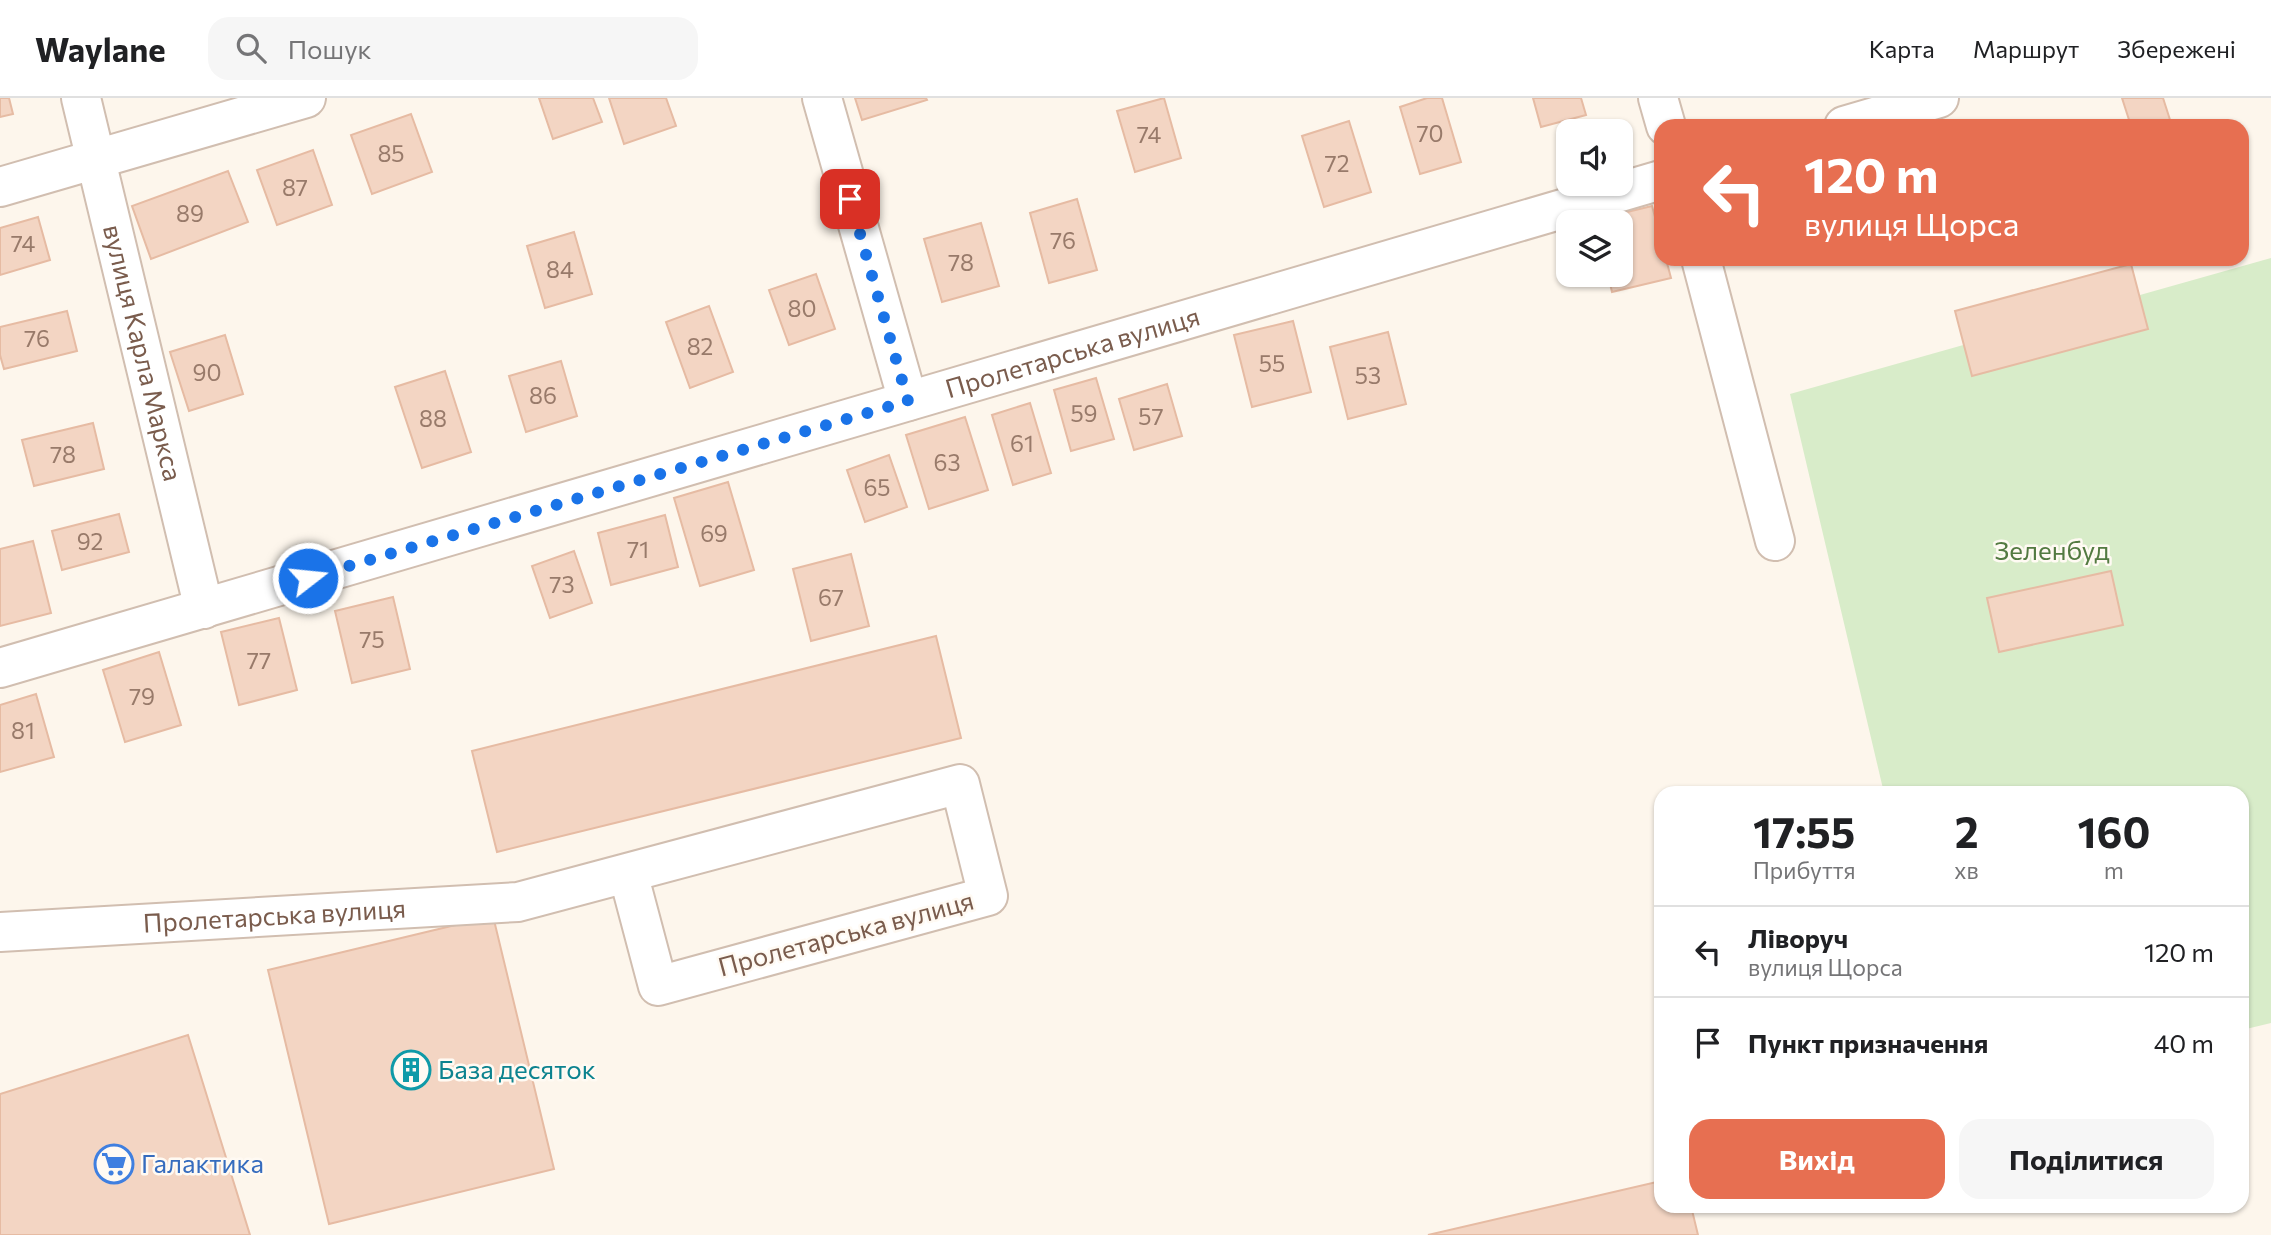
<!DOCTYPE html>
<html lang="uk">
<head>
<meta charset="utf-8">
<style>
	body { margin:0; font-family:Commissioner,sans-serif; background:#f6f6f6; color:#202124; height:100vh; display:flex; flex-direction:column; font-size:26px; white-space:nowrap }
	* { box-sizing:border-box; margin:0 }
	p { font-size:23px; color:#757577 }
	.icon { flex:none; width:38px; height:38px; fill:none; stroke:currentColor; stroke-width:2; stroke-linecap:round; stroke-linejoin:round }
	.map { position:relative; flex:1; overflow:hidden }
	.details { position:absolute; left:1654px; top:688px; width:595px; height:427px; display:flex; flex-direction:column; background:#fff; border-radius:21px; box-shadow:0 2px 5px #0004 }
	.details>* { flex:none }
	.guide { position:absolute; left:1654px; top:21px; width:595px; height:147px; border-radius:21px; box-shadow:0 2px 5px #0004; background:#e76f51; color:#fff; overflow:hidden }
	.controls { position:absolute; left:1556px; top:21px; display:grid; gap:14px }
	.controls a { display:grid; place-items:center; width:77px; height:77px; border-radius:14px; background:#fff; box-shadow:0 2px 5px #0004; font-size:35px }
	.pin { position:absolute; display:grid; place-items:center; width:60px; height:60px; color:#fff; margin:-30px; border-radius:14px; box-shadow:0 4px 10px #0006 }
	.me { position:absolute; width:77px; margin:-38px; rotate:74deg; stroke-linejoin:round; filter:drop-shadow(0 0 5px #0008) }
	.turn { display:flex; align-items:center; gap:24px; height:147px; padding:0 35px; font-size:32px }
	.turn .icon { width:91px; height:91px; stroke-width:2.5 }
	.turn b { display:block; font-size:49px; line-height:60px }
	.eta { display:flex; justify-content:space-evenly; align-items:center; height:119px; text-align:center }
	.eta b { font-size:42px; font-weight:700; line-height:49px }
	.button { display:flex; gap:14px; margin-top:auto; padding:14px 35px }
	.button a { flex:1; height:80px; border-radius:21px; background:#e76f51; color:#fff; font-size:28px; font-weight:700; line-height:80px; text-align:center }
	.button a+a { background:#f6f6f6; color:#202124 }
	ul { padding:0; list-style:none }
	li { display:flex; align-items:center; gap:21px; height:91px; padding:0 35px; border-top:2px solid #e0e0e0 }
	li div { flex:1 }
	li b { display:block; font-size:26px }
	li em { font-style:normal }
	header { display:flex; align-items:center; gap:42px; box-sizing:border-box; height:98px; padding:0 35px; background:#fff; border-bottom:2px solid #e0e0e0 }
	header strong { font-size:33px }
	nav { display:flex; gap:38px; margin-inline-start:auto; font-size:24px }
	.search { width:490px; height:63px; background:#f6f6f6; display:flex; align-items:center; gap:18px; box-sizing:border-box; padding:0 24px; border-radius:21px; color:#757577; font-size:26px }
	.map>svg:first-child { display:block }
</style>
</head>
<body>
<header>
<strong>Waylane</strong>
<div class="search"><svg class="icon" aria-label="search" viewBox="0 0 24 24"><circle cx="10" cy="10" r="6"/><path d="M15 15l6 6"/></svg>Пошук</div>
<nav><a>Карта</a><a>Маршрут</a><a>Збережені</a></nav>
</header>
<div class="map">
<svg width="2271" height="1137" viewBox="0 0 2271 1137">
	<rect width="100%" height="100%" fill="#fdf6ec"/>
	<path fill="#d8ecc9" d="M2271,160V925L2242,932V695H1884L1790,296Z"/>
	<g fill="#f3d5c3" stroke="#e6bba3" stroke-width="2">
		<path d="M0,0H9L13,16L0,19Z"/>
		<path d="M539,0H593L602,24L553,41Z"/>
		<path d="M609,0H666L676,28L624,46Z"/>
		<path d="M855,0H926L927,2L862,22Z"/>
		<path d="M1164,0L1181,60L1135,74L1117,13Z"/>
		<path d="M1427,0H1442L1461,64L1420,76L1400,9Z"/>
		<path d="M1533,0H1581L1586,17L1541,29Z"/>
		<path d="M2122,0H2163L2172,28H2131Z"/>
		<path d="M411,16L432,74L372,96L351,37Z"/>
		<path d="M1349,23L1371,94L1324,109L1302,38Z"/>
		<path d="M313,52L332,107L277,127L257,72Z"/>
		<path d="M228,73L248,124L151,161L132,108Z"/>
		<path d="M1077,101L1097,172L1049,185L1030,115Z"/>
		<path d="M1652,108L1661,141V161H1666L1671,180L1612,194L1608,177H1620V124H1595L1594,122Z"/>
		<path d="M38,119L50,162L0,177V130Z"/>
		<path d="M981,125L999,188L942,204L924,141Z"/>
		<path d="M574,134L592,196L545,210L527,148Z"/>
		<path d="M2131,166L2148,231L1972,278L1955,213Z"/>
		<path d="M816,176L835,231L789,247L769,192Z"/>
		<path d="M709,208L733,274L690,290L666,224Z"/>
		<path d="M67,213L77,253L4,271L0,257V229Z"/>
		<path d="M1293,223L1311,294L1252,309L1234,237Z"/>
		<path d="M1388,234L1406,306L1348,321L1330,249Z"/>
		<path d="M225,237L243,296L189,313L170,254Z"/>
		<path d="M561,263L577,318L526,334L509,278Z"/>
		<path d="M445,273L471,354L422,370L395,289Z"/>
		<path d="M1096,280L1114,341L1071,353L1054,292Z"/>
		<path d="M1167,286L1182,338L1134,352L1119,301Z"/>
		<path d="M1030,305L1051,375L1013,387L992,317Z"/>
		<path d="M965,319L988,392L929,411L906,337Z"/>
		<path d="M93,325L104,371L34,388L22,342Z"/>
		<path d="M889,357L907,409L865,424L847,372Z"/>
		<path d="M728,384L754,472L700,488L674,400Z"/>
		<path d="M119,416L129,454L62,472L52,433Z"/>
		<path d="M665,417L678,469L611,487L598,435Z"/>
		<path d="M33,443L51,515L0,528V451Z"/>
		<path d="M574,453L592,505L550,520L532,468Z"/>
		<path d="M851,456L869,528L811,543L793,471Z"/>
		<path d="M2111,473L2123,527L1999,554L1987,500Z"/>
		<path d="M393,499L410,571L352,585L335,513Z"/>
		<path d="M279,520L297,592L239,607L221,534Z"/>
		<path d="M936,538L961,640L497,754L472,653Z"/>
		<path d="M159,554L181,627L125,644L103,572Z"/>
		<path d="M36,596L54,659L0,674V607Z"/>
		<path d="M493,818L554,1071L329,1126L268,872Z"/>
		<path d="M188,937L250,1137H0V996Z"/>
		<path d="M1661,1083V1108H1691L1698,1137H1428Z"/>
	</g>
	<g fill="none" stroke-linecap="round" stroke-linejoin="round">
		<defs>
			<g id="minor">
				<path id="s1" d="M81,0L204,511"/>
				<path d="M822,0L908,303"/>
				<path d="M1658,0L1666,28"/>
				<path d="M1844,28L1939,0"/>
				<path d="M0,89L306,0"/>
				<path d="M1701,161L1775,443"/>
				<path id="s2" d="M0,570L1661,82"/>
				<path id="s3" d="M0,834L518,804L960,686L988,798L658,888L628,775"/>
			</g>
		</defs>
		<use href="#minor" stroke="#d1beb0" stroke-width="42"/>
		<use href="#minor" stroke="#fff" stroke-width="38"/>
	</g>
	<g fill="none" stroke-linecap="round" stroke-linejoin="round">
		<path stroke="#1a73e8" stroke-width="12" stroke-dasharray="0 21.6" d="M308,480L908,303L850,101"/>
	</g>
	<defs>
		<symbol id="building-ring" viewBox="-11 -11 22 22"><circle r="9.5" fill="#fffaf3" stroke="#0f9aa8" stroke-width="1.5"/><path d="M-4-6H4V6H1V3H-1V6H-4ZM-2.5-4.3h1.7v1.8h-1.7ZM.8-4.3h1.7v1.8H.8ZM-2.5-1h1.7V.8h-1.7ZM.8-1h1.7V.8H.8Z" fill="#0f9aa8"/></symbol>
		<symbol id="supermarket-ring" viewBox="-11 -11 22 22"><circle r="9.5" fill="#fffaf3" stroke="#3f7fe0" stroke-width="1.5"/><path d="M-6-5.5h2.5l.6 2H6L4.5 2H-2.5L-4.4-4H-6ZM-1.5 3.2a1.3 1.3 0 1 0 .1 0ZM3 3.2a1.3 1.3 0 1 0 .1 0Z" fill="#3f7fe0"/></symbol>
	</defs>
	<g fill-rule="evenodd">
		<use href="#building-ring" x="389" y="950" width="44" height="44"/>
		<use href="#supermarket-ring" x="92" y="1044" width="44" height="44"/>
	</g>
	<g text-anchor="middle" stroke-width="5" stroke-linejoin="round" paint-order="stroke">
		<g font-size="23" fill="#987a6a">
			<text x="1430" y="44">70</text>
			<text x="1149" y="45">74</text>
			<text x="391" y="64">85</text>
			<text x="1337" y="74">72</text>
			<text x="295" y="98">87</text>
			<text x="190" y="124">89</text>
			<text x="1063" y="151">76</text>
			<text x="23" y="154">74</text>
			<text x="961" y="173">78</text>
			<text x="560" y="180">84</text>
			<text x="802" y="219">80</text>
			<text x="37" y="249">76</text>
			<text x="700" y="257">82</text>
			<text x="1272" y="274">55</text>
			<text x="207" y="283">90</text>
			<text x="1368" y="286">53</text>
			<text x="543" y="306">86</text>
			<text x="1084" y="324">59</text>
			<text x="1151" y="327">57</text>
			<text x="433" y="329">88</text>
			<text x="1022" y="354">61</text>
			<text x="63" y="365">78</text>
			<text x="947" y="373">63</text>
			<text x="877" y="398">65</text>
			<text x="714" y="444">69</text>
			<text x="90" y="452">92</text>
			<text x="638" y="460">71</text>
			<text x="562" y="495">73</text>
			<text x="831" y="508">67</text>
			<text x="372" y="550">75</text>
			<text x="259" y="571">77</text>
			<text x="142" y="607">79</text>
			<text x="23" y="641">81</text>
		</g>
		<g font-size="26" fill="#7a5c4d" stroke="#fffaf3">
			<text dy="9" stroke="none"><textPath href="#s1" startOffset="262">вулиця Карла Маркса</textPath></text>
			<text dy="9" stroke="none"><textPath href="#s2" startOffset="1118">Пролетарська вулиця</textPath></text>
			<text dy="9" stroke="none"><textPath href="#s3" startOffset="275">Пролетарська вулиця</textPath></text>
			<text transform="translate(846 836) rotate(-15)" y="9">Пролетарська вулиця</text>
		</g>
		<g font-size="26" fill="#537a41" stroke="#fffaf3">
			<text x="2052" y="462">Зеленбуд</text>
		</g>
		<g font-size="26" fill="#0d838f" stroke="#fffaf3" text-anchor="start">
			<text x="438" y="981">База десяток</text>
		</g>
		<g font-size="26" fill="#366cbe" stroke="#fffaf3" text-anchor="start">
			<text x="141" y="1075">Галактика</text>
		</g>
	</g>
</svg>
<div class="controls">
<a><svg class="icon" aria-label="sound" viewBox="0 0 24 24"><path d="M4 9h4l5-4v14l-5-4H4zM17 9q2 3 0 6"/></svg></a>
<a><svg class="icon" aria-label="layers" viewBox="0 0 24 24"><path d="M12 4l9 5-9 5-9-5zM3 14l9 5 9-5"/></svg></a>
</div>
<div class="pin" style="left:850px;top:101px;background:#d93025"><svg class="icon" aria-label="arrive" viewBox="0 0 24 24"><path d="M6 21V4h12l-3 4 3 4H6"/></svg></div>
<svg class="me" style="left:308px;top:480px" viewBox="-20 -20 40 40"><circle r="17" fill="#1a73e8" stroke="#fff" stroke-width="3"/><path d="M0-11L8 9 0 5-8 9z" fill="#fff"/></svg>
<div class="guide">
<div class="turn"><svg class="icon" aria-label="left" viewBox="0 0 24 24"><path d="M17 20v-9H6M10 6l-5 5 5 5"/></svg><div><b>120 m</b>вулиця Щорса</div></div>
</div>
<section class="details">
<div class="eta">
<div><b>17:55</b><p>Прибуття</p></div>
<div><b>2</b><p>хв</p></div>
<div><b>160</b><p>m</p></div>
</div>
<ul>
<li><svg class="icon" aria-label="left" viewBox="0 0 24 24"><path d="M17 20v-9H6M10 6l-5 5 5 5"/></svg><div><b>Ліворуч</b><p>вулиця Щорса</p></div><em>120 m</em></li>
<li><svg class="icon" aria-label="arrive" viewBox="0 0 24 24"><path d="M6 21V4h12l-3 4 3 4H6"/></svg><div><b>Пункт призначення</b></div><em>40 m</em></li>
</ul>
<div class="button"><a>Вихід</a><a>Поділитися</a></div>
</section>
</div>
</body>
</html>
